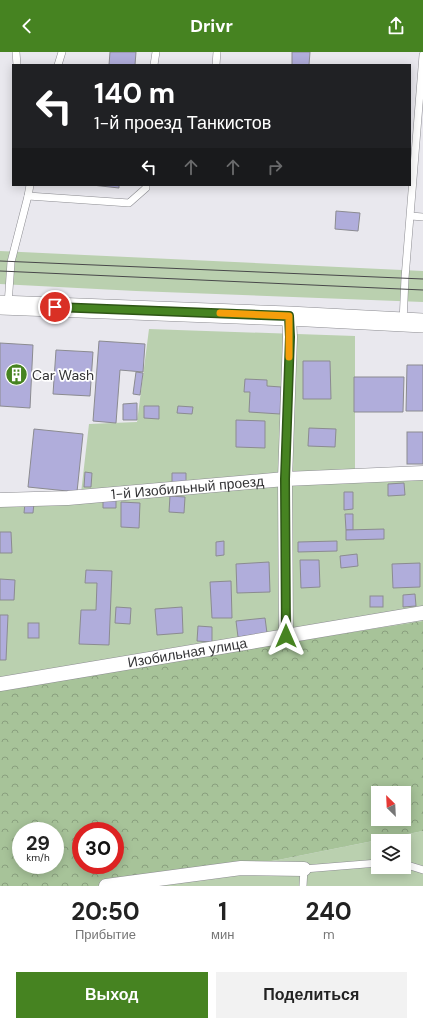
<!DOCTYPE html>
<html lang="ru">
<head>
<meta charset="utf-8">
<style>
	body { margin:0; font-family:"DM Sans",sans-serif; background:#f2f2f2; color:#222; height:100vh; display:flex; flex-direction:column; font-size:15px; white-space:nowrap }
	* { box-sizing:border-box; margin:0 }
	p { font-size:13px; color:#767676 }
	.icon { flex:none; width:22px; height:22px; fill:none; stroke:currentColor; stroke-width:2; stroke-linecap:round; stroke-linejoin:round }
	.map { position:relative; height:834px; overflow:hidden }
	.sheet { display:flex; flex-direction:column; background:#fff; flex:1 }
	.sheet>* { flex:none }
	.top-card { position:absolute; left:12px; top:12px; width:399px; height:122px; border-radius:0px; box-shadow:0 2px 10px #0003; background:#202124; color:#fff; overflow:hidden }
	.needle { width:26px; rotate:336deg }
	.tools { position:absolute; left:371px; top:734px; display:grid; gap:8px }
	.tools a { display:grid; place-items:center; width:40px; height:40px; border-radius:0px; background:#fff; box-shadow:0 2px 10px #0003; font-size:20px }
	.speed { position:absolute; left:12px; top:770px; display:flex; gap:8px; font-size:20px; font-weight:700; text-align:center }
	.speed>* { display:grid; place-content:center; width:52px; height:52px; border-radius:50%; background:#fff; box-shadow:0 2px 10px #0003; line-height:1 }
	.speed small { font-size:10px; font-weight:400 }
	.speed .limit { border:6px solid #d22; background:#fff; color:#111 }
	.pin { position:absolute; display:grid; place-items:center; width:34px; height:34px; color:#fff; margin:-17px; border:2px solid #fff; border-radius:50%; box-shadow:0 1px 4px #0007 }
	.me { position:absolute; width:44px; margin:-22px; rotate:0deg; stroke-linejoin:round; filter:drop-shadow(0 0 3px #0008) }
	.turn { display:flex; align-items:center; gap:14px; height:84px; padding:0 16px; font-size:18px }
	.turn .icon { width:52px; height:52px; stroke-width:2.5 }
	.turn b { display:block; font-size:28px; line-height:34px }
	.lanes { display:flex; align-items:center; height:38px; padding:0 16px; background:#0003; justify-content:center; gap:20px; direction:ltr }
	.lanes .off { opacity:.35 }
	.eta { display:flex; justify-content:space-evenly; align-items:center; height:68px; text-align:center }
	.eta b { font-size:24px; font-weight:700; line-height:28px }
	.button { display:flex; gap:8px; margin-top:auto; padding:8px 16px }
	.button a { flex:1; height:46px; border-radius:0px; background:#468321; color:#fff; font-size:16px; font-weight:700; line-height:46px; text-align:center }
	.button a+a { background:#f2f2f2; color:#222 }
	header { display:flex; justify-content:space-between; align-items:center; height:52px; padding:0 16px; background:#468321; color:#fff; font-size:18px; font-weight:700 }
	.map>svg:first-child { display:block }
</style>
</head>
<body>
<header><svg class="icon" aria-label="back" viewBox="0 0 24 24"><path d="M15 5l-7 7 7 7"/></svg>Drivr<svg class="icon" aria-label="share" viewBox="0 0 24 24"><path d="M12 15V3M7 8l5-5 5 5M5 13v7h14v-7"/></svg></header>
<div class="map">
<svg width="423" height="834" viewBox="0 0 423 834">
	<defs>
		<pattern id="forest-crowns" width="20" height="18" patternUnits="userSpaceOnUse"><rect width="20" height="18" fill="#a7c399"/><path d="M2 6a3 3 0 1 1 6 0M12 15a3 3 0 1 1 6 0" fill="none" stroke="#899f7e"/></pattern>
	</defs>
	<rect width="100%" height="100%" fill="#e9e8ee"/>
	<g fill="#bad0af" fill-rule="evenodd">
		<path d="M0,199L423,219V250L136,239L0,232Z"/>
		<path d="M149,277L355,284V417L423,415V569L289,590L0,639V444L81,441L89,372L137,370Z"/>
		<path d="M423,779V834H97L278,808ZM378,789H404V815H378Z"/>
	</g>
	<path fill="url(#forest-crowns)" fill-rule="evenodd" d="M423,569V779L278,808L97,834H0V639L289,590ZM378,741H404V767H378ZM21,779H55V813H21ZM81,779H115V813H81Z"/>
	<g fill="#b0addb" stroke="#8b8b90">
		<path d="M110,0H136L135,13H109Z"/>
		<path d="M292,0H310L309,13H292Z"/>
		<path d="M92,133H119V136Z"/>
		<path d="M336,159L360,161L358,179L335,177Z"/>
		<path d="M99,289L145,292L143,320L120,318L116,371L93,369Z"/>
		<path d="M0,291L33,293L30,356L0,354Z"/>
		<path d="M56,298L93,300L90,344L53,342Z"/>
		<path d="M303,309H330L331,347H303Z"/>
		<path d="M407,313H423V359H406Z"/>
		<path d="M136,320L143,321L140,343L133,342Z"/>
		<path d="M354,325H404L403,360H354Z"/>
		<path d="M245,327L267,328V334L281,335L280,362L249,360L250,340H244Z"/>
		<path d="M137,351V368H123V352Z"/>
		<path d="M144,354H159V367L144,366Z"/>
		<path d="M178,354L193,355L192,362L177,361Z"/>
		<path d="M236,368L265,369V396L236,395Z"/>
		<path d="M309,376L336,377L335,395L308,394Z"/>
		<path d="M34,377L83,382L77,440L28,435Z"/>
		<rect x="407" y="380" width="16" height="32"/>
		<path d="M85,420L92,421L91,435H84Z"/>
		<path d="M172,421H186V433L172,432Z"/>
		<path d="M404,431L405,443L388,444V432Z"/>
		<path d="M344,440H353V457L344,458Z"/>
		<path d="M170,444L185,445L184,461L169,460Z"/>
		<path d="M103,446L116,447V456H103Z"/>
		<path d="M121,450L140,451L139,476L121,475Z"/>
		<path d="M25,451H34L33,461H24Z"/>
		<path d="M345,462H353V478H346Z"/>
		<path d="M384,477V487L346,488V478Z"/>
		<path d="M0,480H11L12,501H0Z"/>
		<path d="M224,489V503L216,504V490Z"/>
		<path d="M337,489V499L298,500V490Z"/>
		<path d="M357,502L358,514L341,516L340,504Z"/>
		<path d="M300,508H319L320,535L301,536Z"/>
		<path d="M269,510L270,540L237,541L236,512Z"/>
		<path d="M420,511V535L393,536L392,512Z"/>
		<path d="M86,518L112,519L109,593L79,592L81,558H96L97,531H85Z"/>
		<path d="M0,527L15,528L14,548H0Z"/>
		<path d="M231,529L232,566H212L210,530Z"/>
		<path d="M415,542L416,554L403,555V543Z"/>
		<rect x="370" y="544" width="13" height="11"/>
		<path d="M116,555L131,556L130,572L115,571Z"/>
		<path d="M182,555L183,581L157,583L155,557Z"/>
		<path d="M0,563H8L6,608H0Z"/>
		<path d="M265,566L267,581L238,585L236,569Z"/>
		<rect x="28" y="571" width="11" height="15"/>
		<path d="M198,574L212,575V590L197,589Z"/>
	</g>
	<g fill="none" stroke-linecap="round" stroke-linejoin="round">
		<defs>
			<g id="service">
				<path d="M16,0L17,13"/>
				<path d="M58,13L62,0"/>
				<path d="M154,13L156,0"/>
				<path d="M216,13L217,0"/>
				<path d="M28,144L30,133"/>
				<path d="M411,164L423,165"/>
				<path d="M8,253L11,210L28,144L129,151L146,136V133"/>
				<path d="M403,270L405,226L423,3"/>
				<path d="M404,812L423,818"/>
				<path d="M303,834L304,817L378,811"/>
			</g>
			<g id="minor">
				<path id="s1" d="M0,448L68,446L285,427L423,421"/>
				<path d="M286,584L285,427L290,285L289,264"/>
				<path id="s2" d="M0,632L423,561"/>
				<path d="M106,834L241,816L304,817"/>
			</g>
			<path id="secondary" d="M0,253L289,264L423,271"/>
		</defs>
		<use href="#service" stroke="#8c8c91" stroke-width="8"/>
		<use href="#minor" stroke="#8c8c91" stroke-width="15"/>
		<use href="#secondary" stroke="#8c8c91" stroke-width="20"/>
		<use href="#service" stroke="#fff" stroke-width="7"/>
		<use href="#minor" stroke="#fff" stroke-width="14"/>
		<use href="#secondary" stroke="#fff" stroke-width="19"/>
		<g stroke="#48484a" stroke-width="1">
			<path d="M0,209L423,227"/>
			<path d="M0,219L423,238"/>
		</g>
	</g>
	<g fill="none" stroke-linecap="round" stroke-linejoin="round">
		<defs>
			<path id="route" d="M55,255L289,264L290,285L285,427L286,584"/>
		</defs>
		<use href="#route" stroke="#2e5515" stroke-width="10"/>
		<use href="#route" stroke="#468321" stroke-width="7"/>
		<path stroke="#f59e0b" stroke-width="7" d="M220,261L289,264V305"/>
	</g>
	<defs>
		<symbol id="building-disc" viewBox="-11 -11 22 22"><circle r="9.5" fill="#468321" stroke="#fff"/><path d="M-4-6H4V6H1V3H-1V6H-4ZM-2.5-4.3h1.7v1.8h-1.7ZM.8-4.3h1.7v1.8H.8ZM-2.5-1h1.7V.8h-1.7ZM.8-1h1.7V.8H.8Z" fill="#fff"/></symbol>
	</defs>
	<g fill-rule="evenodd">
		<use href="#building-disc" x="4" y="310" width="25" height="25"/>
	</g>
	<g text-anchor="middle" stroke-width="3.5" stroke-linejoin="round" paint-order="stroke">
		<g font-size="14" fill="#343436" stroke="#fff" text-anchor="start">
			<text x="32" y="328">Car Wash</text>
		</g>
		<g font-size="14" fill="#343436" stroke="#fff">
			<text dy="5" stroke="none"><textPath href="#s1" startOffset="188">1-й Изобильный проезд</textPath></text>
			<text dy="5" stroke="none"><textPath href="#s2" startOffset="190">Изобильная улица</textPath></text>
		</g>
	</g>
</svg>
<div class="tools">
<a><svg class="needle" viewBox="-14 -14 28 28"><path d="M0-13l5 13h-10z" fill="#e53935"/><path d="M0 13l5-13h-10z" fill="#767676"/></svg></a>
<a><svg class="icon" aria-label="layers" viewBox="0 0 24 24"><path d="M12 4l9 5-9 5-9-5zM3 14l9 5 9-5"/></svg></a>
</div>
<div class="speed"><div>29<small>km/h</small></div><div class="limit">30</div></div>
<div class="pin" style="left:55px;top:255px;background:#d93025"><svg class="icon" aria-label="arrive" viewBox="0 0 24 24"><path d="M6 21V4h12l-3 4 3 4H6"/></svg></div>
<svg class="me" style="left:286px;top:584px" viewBox="-20 -20 40 40"><path d="M0-17L14 15 0 8-14 15z" fill="#468321" stroke="#fff" stroke-width="4"/></svg>
<div class="top-card">
<div class="turn"><svg class="icon" aria-label="left" viewBox="0 0 24 24"><path d="M17 20v-9H6M10 6l-5 5 5 5"/></svg><div><b>140 m</b>1-й проезд Танкистов</div></div>
<div class="lanes"><svg class="icon" aria-label="left" viewBox="0 0 24 24"><path d="M17 20v-9H6M10 6l-5 5 5 5"/></svg><svg class="icon off" aria-label="ahead" viewBox="0 0 24 24"><path d="M12 20V5M6 11l6-6 6 6"/></svg><svg class="icon off" aria-label="ahead" viewBox="0 0 24 24"><path d="M12 20V5M6 11l6-6 6 6"/></svg><svg class="icon off" aria-label="right" viewBox="0 0 24 24"><path d="M7 20v-9h11M14 6l5 5-5 5"/></svg></div>
</div>
</div>
<section class="sheet">
<div class="eta">
<div><b>20:50</b><p>Прибытие</p></div>
<div><b>1</b><p>мин</p></div>
<div><b>240</b><p>m</p></div>
</div>
<div class="button"><a>Выход</a><a>Поделиться</a></div>
</section>
</body>
</html>
